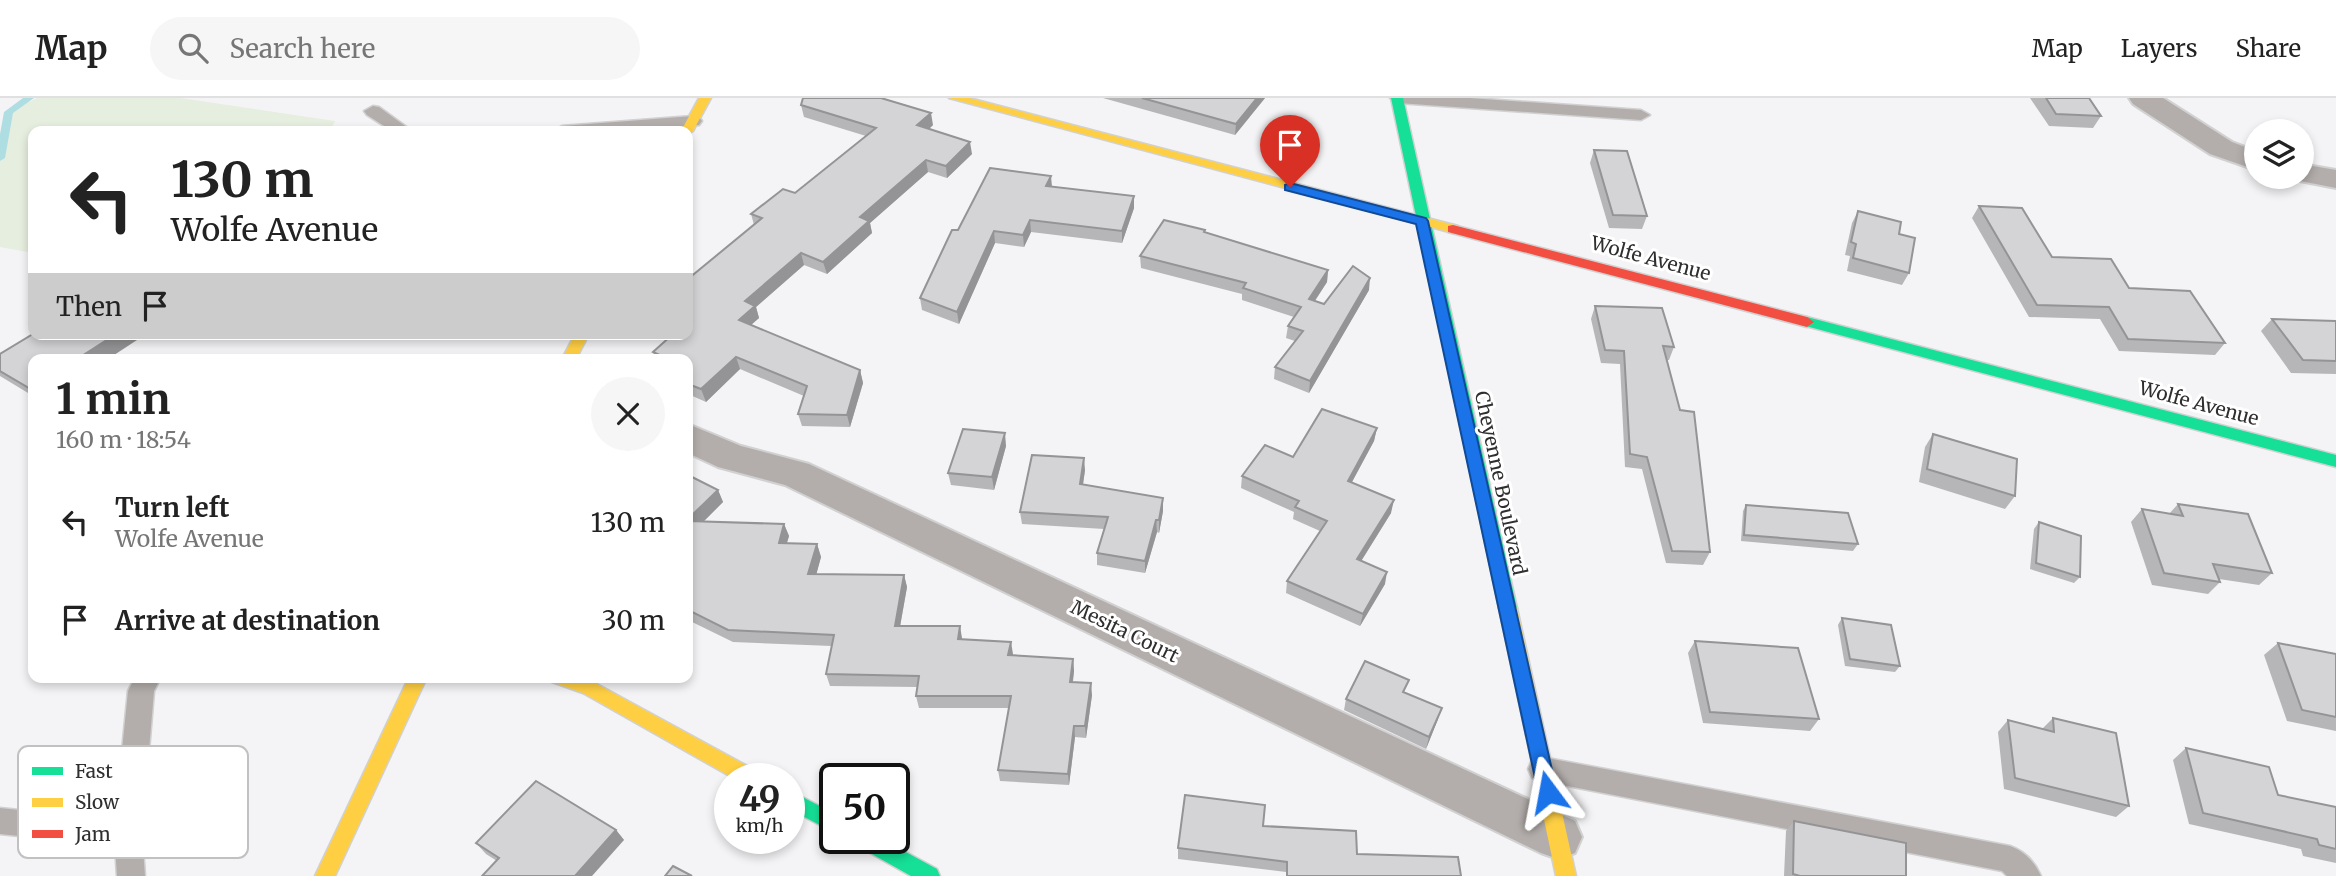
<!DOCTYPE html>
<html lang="en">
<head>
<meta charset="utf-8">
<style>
	body { margin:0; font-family:Merriweather,serif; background:#f6f6f6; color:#222; height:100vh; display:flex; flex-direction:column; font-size:26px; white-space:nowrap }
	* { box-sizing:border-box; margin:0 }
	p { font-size:23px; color:#767676 }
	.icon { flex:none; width:38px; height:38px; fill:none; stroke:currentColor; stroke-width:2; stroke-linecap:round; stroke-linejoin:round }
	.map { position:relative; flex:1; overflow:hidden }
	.drawer { position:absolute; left:28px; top:256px; width:665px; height:329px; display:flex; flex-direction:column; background:#fff; border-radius:14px; box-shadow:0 4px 10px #0003 }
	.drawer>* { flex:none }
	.top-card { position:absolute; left:28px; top:28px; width:665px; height:214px; border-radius:14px; box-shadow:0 4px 10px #0003; background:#fff; color:#222; overflow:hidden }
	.buttons { position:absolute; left:2244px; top:21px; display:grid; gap:14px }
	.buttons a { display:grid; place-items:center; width:70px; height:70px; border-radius:50%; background:#fff; box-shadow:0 4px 10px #0003; font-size:35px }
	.speed { position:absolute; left:714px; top:665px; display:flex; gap:14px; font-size:35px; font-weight:700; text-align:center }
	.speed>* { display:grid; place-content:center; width:91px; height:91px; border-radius:50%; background:#fff; box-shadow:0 4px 10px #0003; line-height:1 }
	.speed small { font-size:18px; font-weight:400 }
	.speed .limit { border:4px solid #111; border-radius:10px; background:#fff; color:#111 }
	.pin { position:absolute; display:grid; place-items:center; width:60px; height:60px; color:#fff; margin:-72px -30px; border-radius:50% 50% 50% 0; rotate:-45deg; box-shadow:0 0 7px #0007 }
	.pin .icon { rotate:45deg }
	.me { position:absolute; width:77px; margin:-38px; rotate:347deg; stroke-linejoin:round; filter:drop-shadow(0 0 5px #0008) }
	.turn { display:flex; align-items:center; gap:24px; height:147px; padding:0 28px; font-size:32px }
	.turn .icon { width:91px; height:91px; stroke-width:2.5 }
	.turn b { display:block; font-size:49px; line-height:60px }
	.then { display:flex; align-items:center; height:66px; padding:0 28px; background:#0003; gap:14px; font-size:26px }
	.round { display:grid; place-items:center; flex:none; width:74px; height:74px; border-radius:37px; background:#f6f6f6 }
	.overview { display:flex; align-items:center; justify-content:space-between; height:119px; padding:0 28px }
	h1 { font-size:42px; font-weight:700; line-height:52px }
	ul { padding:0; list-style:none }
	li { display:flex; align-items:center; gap:21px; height:98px; padding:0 28px }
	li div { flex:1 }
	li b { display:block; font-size:26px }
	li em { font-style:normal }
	header { display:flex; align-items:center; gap:42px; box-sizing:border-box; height:98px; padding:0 35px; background:#fff; border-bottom:2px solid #e0e0e0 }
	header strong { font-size:33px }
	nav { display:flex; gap:38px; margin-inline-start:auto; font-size:24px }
	.search { width:490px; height:63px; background:#f6f6f6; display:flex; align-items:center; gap:18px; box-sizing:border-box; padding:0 24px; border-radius:38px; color:#767676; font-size:26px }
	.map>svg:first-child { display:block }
</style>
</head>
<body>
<header>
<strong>Map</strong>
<div class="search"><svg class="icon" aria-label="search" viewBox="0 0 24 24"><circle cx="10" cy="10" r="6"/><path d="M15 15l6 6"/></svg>Search here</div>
<nav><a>Map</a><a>Layers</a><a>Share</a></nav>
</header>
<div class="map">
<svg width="2336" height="778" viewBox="0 0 2336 778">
	<rect width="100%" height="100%" fill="#f4f4f6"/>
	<path fill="#e6eedf" d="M37,0H181L335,23L330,33H33V155L0,149V48L9,14Z"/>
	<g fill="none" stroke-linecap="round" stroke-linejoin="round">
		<path fill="#afdee2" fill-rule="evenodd" d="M23,0H34L13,15L5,60L0,63V36L4,14Z"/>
		<defs>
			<g id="lane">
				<path d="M1390,0H1470L1641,12L1650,17L1641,22L1398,5Z"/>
				<path d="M373,8L379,9L412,33H392L367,17L364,13Z"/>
				<path d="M693,18L699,19L702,23L699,27L626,33H553L562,28Z"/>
				<path d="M135,579H161L154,593L142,736L145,778H117L115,748L0,736V710L115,722L128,593Z"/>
				<path d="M1542,659L2010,748C2024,753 2035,764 2041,778H2007L2002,773L1542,683L1532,680L1528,671L1532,662Z"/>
			</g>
			<g id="street">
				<path d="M2129,0H2163L2232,44L2256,53V72L2210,56L2133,6Z"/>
				<path d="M2301,66L2336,72V90L2290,81L2288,79H2301Z"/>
				<path d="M688,326L741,348L809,366L1575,723L1582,739L1575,755L1558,761L1541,755L785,387L718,369L688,355Z"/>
			</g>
			<g id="fast">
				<path d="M1391,0H1403L1517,510L1514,515L1508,517L1502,515L1499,510Z"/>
				<path d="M1807,219L2336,357V369L1802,227L1800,224Z"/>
				<path d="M789,692L835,716V735L789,711Z"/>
				<path d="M851,740H880L937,771L940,778H911L854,746Z"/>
			</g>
			<g id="slow">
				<path d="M699,0H711L693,33L688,36V33H681Z"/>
				<path d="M949,0H969L1458,128L1460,131L1453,135Z"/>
				<path d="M575,236H589L576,261H562Z"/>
				<path d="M1508,503L1514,505L1517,510L1576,778H1556L1499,510L1502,505Z"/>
				<path d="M409,579H427L335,778H315Z"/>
				<path d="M549,579H580L595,585L760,675L762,681H735L583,595L552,584Z"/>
			</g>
			<path id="jam" d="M1453,127L1807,219L1814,224L1807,229L1448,134V128Z"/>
		</defs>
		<use href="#lane" stroke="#d1d1d2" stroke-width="3"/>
		<use href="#street" stroke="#d1d1d2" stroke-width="4"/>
		<use href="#fast" stroke="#d1d1d2" stroke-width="3"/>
		<use href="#slow" stroke="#d1d1d2" stroke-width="3"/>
		<use href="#jam" stroke="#d1d1d2" stroke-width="3"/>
		<use href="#lane" fill="#b3aeab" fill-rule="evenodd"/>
		<use href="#street" fill="#b3aeab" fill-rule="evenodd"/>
		<use href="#fast" fill="#16e098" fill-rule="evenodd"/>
		<use href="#slow" fill="#ffcf43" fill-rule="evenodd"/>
		<use href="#jam" fill="#f24e42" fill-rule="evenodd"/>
	</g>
	<g fill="#b6b6b8">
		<path d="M1103,0H1265L1235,37Z"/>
		<path d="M2030,0H2089L2101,18L2093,30L2049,28Z"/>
		<path d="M801,7L933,27L929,31L972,56L947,80L928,74L870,125L872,135L827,176L804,167L756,209L759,220L751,227L860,272L863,285L850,329L802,328L798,316L804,298L740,271L706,304L688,296V261H655L653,254L688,236L754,127L751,116L795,95L866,38L804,19Z"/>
		<path d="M1594,52L1647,118L1642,131L1609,130L1590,65Z"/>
		<path d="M1052,89L1134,110L1122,145L1031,134L1024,149L995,145L959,226L922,212L920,200L958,132Z"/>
		<path d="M1979,108L2052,159L2129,190L2225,245L2215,257L2119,253L2100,221L2029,219L1972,120Z"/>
		<path d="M1858,113L1899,136L1909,175L1902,187L1847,173L1850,158L1845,157L1852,125Z"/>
		<path d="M1205,135L1328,172L1327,184L1315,203L1324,206L1369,192L1309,295L1274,281L1275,269L1295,243L1286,240L1288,228L1294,219L1242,202V196L1141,170L1140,158Z"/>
		<path d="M1595,208L1674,249L1669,262H1667L1710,454L1703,467L1666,465L1642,371L1625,369L1620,266L1601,265L1591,221Z"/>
		<path d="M2272,221L2336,223V276L2291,275L2261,233Z"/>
		<path d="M137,242L33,261V298L0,278V256Z"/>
		<path d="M1377,330L1374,343L1352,384L1391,415L1361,463L1385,486L1360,528L1286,495L1287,483L1320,433L1293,421L1294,414L1241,390L1242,378Z"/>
		<path d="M1933,336L2015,398L2005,411L1919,384L1925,349Z"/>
		<path d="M1006,348L994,392L951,387L948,375Z"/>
		<path d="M1085,372L1083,387L1163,413L1159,435L1157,434L1145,475L1097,467V455L1104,431L1022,426L1020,414Z"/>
		<path d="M688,377L718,392L723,404L703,424L784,426L789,438L787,445L817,446L821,459L816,476L904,477L907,489L900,528L962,540V541L1013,556L1012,557L1073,561L1074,573L1073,585L1092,597L1086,640L1075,639L1069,687L1000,683L998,672L1009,610H919L916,598L918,589L830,588L826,576L832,548L733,544L688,522Z"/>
		<path d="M2178,406L2272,475L2259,487L2219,481L2220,484L2208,496L2152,487L2131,424L2142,411L2169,416Z"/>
		<path d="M1746,407L1858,446L1853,453L1741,443L1743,413Z"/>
		<path d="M2039,424L2080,479L2074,485L2030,471L2034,431Z"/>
		<path d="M1842,520L1900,568L1895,574L1845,568L1838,527Z"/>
		<path d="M1695,543L1819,621L1810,633L1703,625L1688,555Z"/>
		<path d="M2278,545L2336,556V633L2287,623L2264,557Z"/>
		<path d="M1405,595L1438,621L1426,651L1344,612L1346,601Z"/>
		<path d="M2053,620L2129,708L2116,719L2004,691L1998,634L2008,622L2042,631Z"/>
		<path d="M2186,650L2278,697L2336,709V765L2303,758L2301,751L2189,726L2173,662Z"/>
		<path d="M1794,723L1906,778H1784L1786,733Z"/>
		<path d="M1263,728L1357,756L1461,778H1286V774L1178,761V750Z"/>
		<path d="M616,732L624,742L497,763L486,756L476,745Z"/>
	</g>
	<g fill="#949496">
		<path d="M1257,0H1265L1235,37L1236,26Z"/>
		<path d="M931,15L933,27L919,40L917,27Z"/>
		<path d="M970,44L972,56L947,80L946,68Z"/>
		<path d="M926,62L928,74L870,125L872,135L827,176L823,164L860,119Z"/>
		<path d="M1051,78L1052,89L1046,88Z"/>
		<path d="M1134,98V110L1122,145V133Z"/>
		<path d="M1030,122L1031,134L1024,149L1023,137Z"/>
		<path d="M994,133L995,145L959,226L957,214Z"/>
		<path d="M801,155L804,167L756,209L759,220L743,234L739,222L745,203Z"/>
		<path d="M1328,172L1327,184L1308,213L1309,201Z"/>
		<path d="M1370,180L1369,192L1309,295L1310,283Z"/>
		<path d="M116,236H132L137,242L108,261H77Z"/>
		<path d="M736,259L740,271L706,304L701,291Z"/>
		<path d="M860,272L863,285L850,329L847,317Z"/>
		<path d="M1377,330L1374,343L1346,395L1348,383Z"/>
		<path d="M1005,335L1006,348L994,392L992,379Z"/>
		<path d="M1084,360L1085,372L1081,399L1080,386Z"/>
		<path d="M718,392L723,404L691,436L688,429V421Z"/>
		<path d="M1163,400V413L1159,435V422Z"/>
		<path d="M1394,402L1391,415L1355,473L1357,461Z"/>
		<path d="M1156,422L1157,434L1145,475V463Z"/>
		<path d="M784,426L789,438L783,457L779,445Z"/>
		<path d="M817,446L821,459L813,489L808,476Z"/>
		<path d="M1387,474L1385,486L1360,528L1363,516Z"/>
		<path d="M904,477L907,489L898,540L895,528Z"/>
		<path d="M960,528L962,540L961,553L958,541Z"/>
		<path d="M1011,544L1013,556L1010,569L1008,557Z"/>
		<path d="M1073,561L1074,573L1071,596L1070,584Z"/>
		<path d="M1091,585L1092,597L1086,640L1085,628Z"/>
		<path d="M1442,610L1438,621L1426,651L1429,639Z"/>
		<path d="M1074,628L1075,639L1069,687L1068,676Z"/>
		<path d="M616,732L624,742L592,778H575Z"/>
	</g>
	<g fill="#d4d4d6" stroke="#949496" stroke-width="2">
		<path d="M803,0H881L931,15L917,27L970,44L946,68L926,62L860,119L869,123L823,164L801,155L745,203L755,208L739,222L860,272L847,317L798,316L807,288L736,259L701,291L688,286V261H659L662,258L653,254L673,236H688V181L762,120L751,116L783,91L795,95L876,30L801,7Z"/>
		<path d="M1142,0H1257L1236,26Z"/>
		<path d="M2046,0H2089L2101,18L2056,16Z"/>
		<path d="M1594,52L1627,53L1647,118L1613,117Z"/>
		<path d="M990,70L1051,78L1046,88L1134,98L1122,133L1030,122L1023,137L994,133L957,214L920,200L952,132H958Z"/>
		<path d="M1979,108L2022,110L2052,159L2111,161L2129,190L2190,193L2225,245L2128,241L2109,209L2037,207Z"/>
		<path d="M1858,113L1901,124L1899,136L1915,140L1909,175L1853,160L1856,146L1851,144Z"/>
		<path d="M1164,122L1205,132L1204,134L1328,172L1309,201L1324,206L1353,168L1370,180L1310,283L1275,269L1303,233L1288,228L1301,209L1243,190L1246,185L1140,158Z"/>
		<path d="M1595,208L1662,210L1674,249L1663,248L1680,312L1694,314L1710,454L1672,453L1647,359L1630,356L1624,253L1605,252Z"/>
		<path d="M2272,221L2336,223V263L2303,262Z"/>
		<path d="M33,236H116L77,261H33V288L29,290L0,273V256Z"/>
		<path d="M1322,311L1377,330L1348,383L1394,402L1357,461L1387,474L1363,516L1287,483L1327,423L1295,409L1299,403L1242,378L1265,347L1293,359Z"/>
		<path d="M963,331L1005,335L992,379L948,375Z"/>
		<path d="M1933,336L2017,361L2015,398L1927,371Z"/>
		<path d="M1032,357L1084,360L1080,386L1163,400L1159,422H1156L1145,463L1097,455L1108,419L1020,414Z"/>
		<path d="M688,377L718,392L688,421Z"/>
		<path d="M2178,406L2248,416L2272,475L2213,466L2220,484L2164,475L2142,411L2183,418Z"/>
		<path d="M1746,407L1848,415L1858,446L1744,437Z"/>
		<path d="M688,423L784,426L779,445L817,446L808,476L904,477L895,528H960L958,541L1011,544L1008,557L1073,561L1070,584L1091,585L1085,628H1074L1068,676L998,672L1011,598H916L919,578L826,576L834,537L728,532L688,512Z"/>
		<path d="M2039,424L2081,438L2080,479L2036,465Z"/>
		<path d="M1842,520L1891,527L1900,568L1850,561Z"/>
		<path d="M1695,543L1798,550L1819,621L1710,614Z"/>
		<path d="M2278,545L2336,556V619L2302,612Z"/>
		<path d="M1365,563L1409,582L1403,594L1442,610L1429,639L1346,601Z"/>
		<path d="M2053,620L2116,635L2129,708L2015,680L2008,622L2054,634Z"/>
		<path d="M2186,650L2269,669L2278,697L2336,709V751L2319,747L2317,741L2203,715Z"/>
		<path d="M536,683L616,732L575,778H482L499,760L476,745Z"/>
		<path d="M1185,697L1265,707L1263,728L1356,733L1357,756L1458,759L1461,778H1287V764L1178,750Z"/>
		<path d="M1794,723L1906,745V778H1800L1793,776Z"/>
		<path d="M673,768L692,778H665Z"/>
	</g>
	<path fill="#1a73e8" stroke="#114b97" stroke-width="2" d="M1290,85L1426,120L1428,123L1557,694L1554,700L1548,702L1541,700L1538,694L1416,126L1285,92V87Z"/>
	<g text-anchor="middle" stroke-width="6" stroke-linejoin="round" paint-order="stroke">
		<g font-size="19" fill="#2f2f30" stroke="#fff">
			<text transform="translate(1651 160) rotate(15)" y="7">Wolfe Avenue</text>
			<text transform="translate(2199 305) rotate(15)" y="7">Wolfe Avenue</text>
			<text transform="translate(1501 385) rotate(78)" y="7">Cheyenne Boulevard</text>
			<text transform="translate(1125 533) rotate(26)" y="7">Mesita Court</text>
		</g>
	</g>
	<rect x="18" y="648" width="230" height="112" rx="10" fill="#fff" stroke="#c1c1c1" stroke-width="2"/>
	<rect x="32" y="669" width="31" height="8" fill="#16e098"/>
	<rect x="32" y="700" width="31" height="9" fill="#ffcf43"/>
	<rect x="32" y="732" width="31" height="8" fill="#f24e42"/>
	<g font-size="19" fill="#2f2f30">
		<text x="75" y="680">Fast</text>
		<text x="75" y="711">Slow</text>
		<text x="75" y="743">Jam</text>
	</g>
</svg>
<div class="buttons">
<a><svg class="icon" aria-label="layers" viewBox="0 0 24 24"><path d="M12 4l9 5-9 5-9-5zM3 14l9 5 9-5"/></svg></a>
</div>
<div class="speed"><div>49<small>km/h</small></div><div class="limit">50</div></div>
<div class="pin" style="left:1290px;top:89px;background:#d93025"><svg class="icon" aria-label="arrive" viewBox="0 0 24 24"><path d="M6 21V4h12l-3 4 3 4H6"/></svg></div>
<svg class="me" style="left:1548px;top:694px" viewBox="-20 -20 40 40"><path d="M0-17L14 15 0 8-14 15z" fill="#1a73e8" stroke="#fff" stroke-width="4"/></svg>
<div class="top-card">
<div class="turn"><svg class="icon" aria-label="left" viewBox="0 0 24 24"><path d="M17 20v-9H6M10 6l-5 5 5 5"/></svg><div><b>130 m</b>Wolfe Avenue</div></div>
<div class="then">Then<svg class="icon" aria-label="arrive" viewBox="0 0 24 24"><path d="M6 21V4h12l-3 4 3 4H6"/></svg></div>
</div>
<section class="drawer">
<div class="overview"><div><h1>1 min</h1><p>160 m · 18:54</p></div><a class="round"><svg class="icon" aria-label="close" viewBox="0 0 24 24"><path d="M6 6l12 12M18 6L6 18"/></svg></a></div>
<ul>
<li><svg class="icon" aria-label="left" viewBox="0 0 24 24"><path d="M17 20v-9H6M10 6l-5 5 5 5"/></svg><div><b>Turn left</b><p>Wolfe Avenue</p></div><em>130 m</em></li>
<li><svg class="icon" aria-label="arrive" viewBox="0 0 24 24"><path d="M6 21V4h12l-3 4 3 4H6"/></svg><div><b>Arrive at destination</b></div><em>30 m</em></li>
</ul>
</section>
</div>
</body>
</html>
